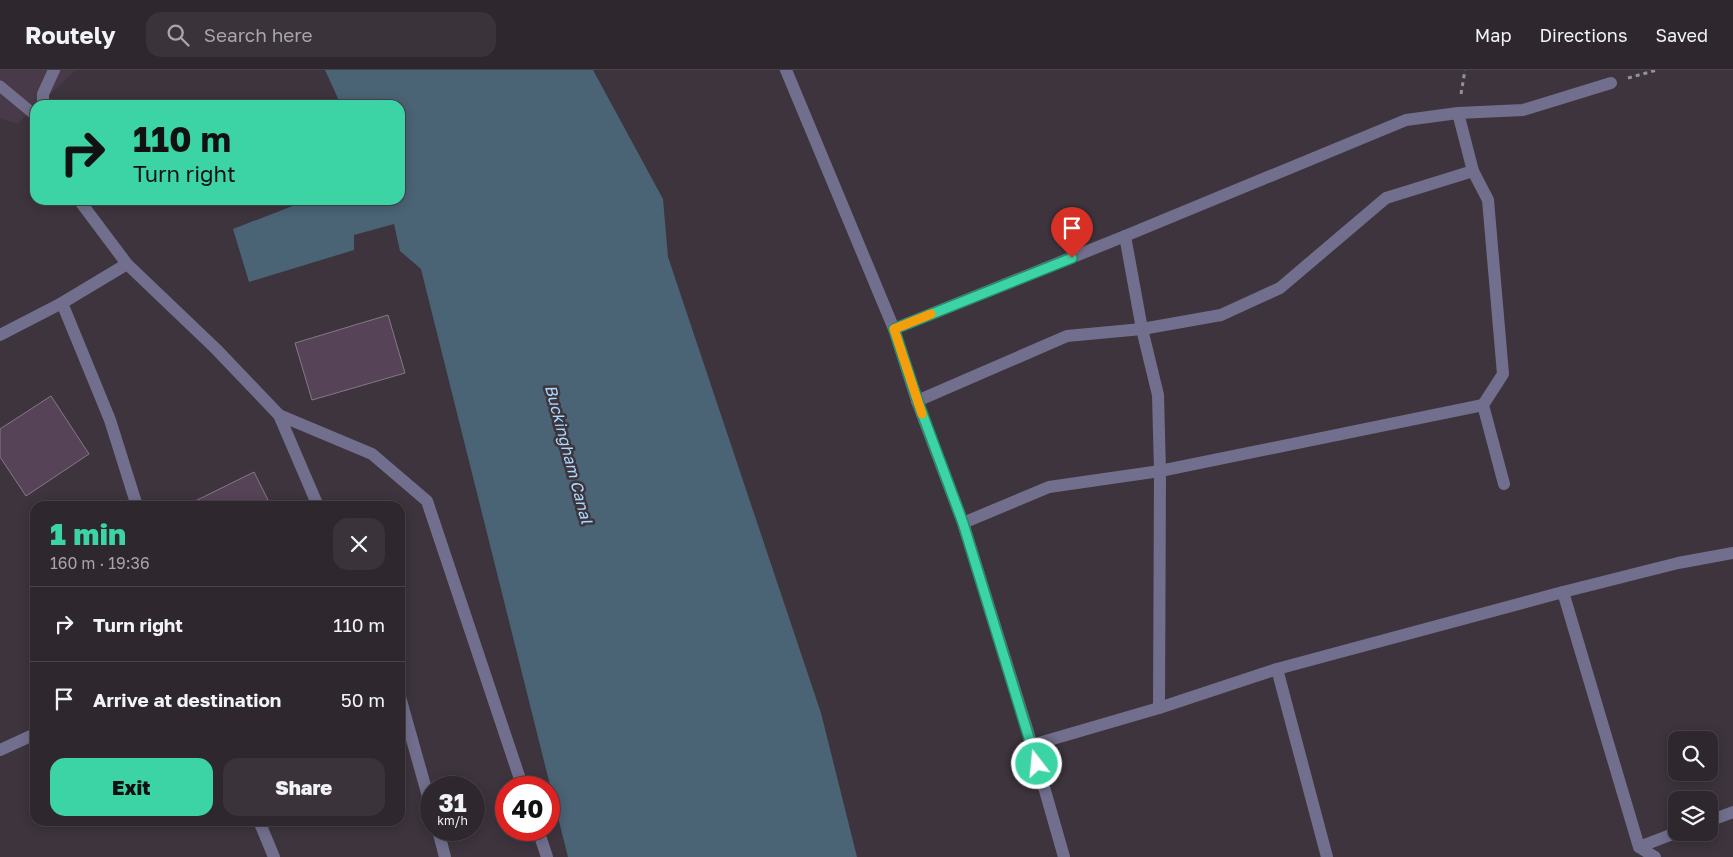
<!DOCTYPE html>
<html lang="en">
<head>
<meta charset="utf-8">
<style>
	body { margin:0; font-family:"Golos Text",sans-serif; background:#3a333a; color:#f1f3f6; height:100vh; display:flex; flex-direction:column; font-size:19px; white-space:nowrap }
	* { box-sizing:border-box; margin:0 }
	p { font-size:16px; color:#a7a5aa }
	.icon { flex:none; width:28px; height:28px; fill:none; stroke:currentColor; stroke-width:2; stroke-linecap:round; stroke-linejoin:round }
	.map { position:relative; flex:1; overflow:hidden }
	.side { position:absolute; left:30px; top:431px; width:375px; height:325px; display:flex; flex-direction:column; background:#2e272e; border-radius:15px; box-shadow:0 2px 12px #0003,0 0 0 1px #49444a }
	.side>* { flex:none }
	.guide { position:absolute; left:30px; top:30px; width:375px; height:105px; border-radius:15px; box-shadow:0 2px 12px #0003,0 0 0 1px #49444a; background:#3cd4a4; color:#111; overflow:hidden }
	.controls { position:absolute; left:1668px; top:661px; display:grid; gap:10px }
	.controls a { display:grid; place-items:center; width:50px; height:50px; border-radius:10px; background:#2e272e; box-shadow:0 2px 12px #0003,0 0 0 1px #49444a; font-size:25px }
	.speed { position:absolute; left:420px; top:706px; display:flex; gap:10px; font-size:25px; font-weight:700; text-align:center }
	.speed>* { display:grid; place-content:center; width:65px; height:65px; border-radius:50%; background:#2e272e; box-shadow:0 2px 12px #0003,0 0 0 1px #49444a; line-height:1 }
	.speed small { font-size:12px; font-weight:400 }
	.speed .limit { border:8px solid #d22; background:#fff; color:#111 }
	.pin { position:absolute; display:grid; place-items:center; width:42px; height:42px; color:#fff; margin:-51px -21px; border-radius:50% 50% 50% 0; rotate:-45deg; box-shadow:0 0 5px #0007 }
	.pin .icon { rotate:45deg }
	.me { position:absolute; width:55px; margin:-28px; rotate:344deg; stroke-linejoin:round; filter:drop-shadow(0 0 4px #0008) }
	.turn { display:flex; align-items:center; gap:18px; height:105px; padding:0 20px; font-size:22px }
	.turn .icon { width:65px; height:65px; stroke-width:2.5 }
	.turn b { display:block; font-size:35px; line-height:42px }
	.round { display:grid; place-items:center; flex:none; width:52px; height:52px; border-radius:15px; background:#3a333a }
	.head { display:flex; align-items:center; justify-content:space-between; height:85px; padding:0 20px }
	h1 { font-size:30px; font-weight:800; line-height:38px; color:#3cd4a4 }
	.cta { display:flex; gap:10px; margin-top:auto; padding:10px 20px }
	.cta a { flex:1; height:58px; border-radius:15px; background:#3cd4a4; color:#111; font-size:20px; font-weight:800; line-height:58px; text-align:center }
	.cta a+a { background:#3a333a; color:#f1f3f6 }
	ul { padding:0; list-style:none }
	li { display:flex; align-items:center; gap:15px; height:75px; padding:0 20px; border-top:1px solid #49444a }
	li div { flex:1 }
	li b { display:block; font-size:19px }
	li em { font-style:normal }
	header { display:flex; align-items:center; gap:30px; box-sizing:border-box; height:70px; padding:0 25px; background:#2e272e; border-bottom:1px solid #49444a }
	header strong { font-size:24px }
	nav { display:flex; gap:28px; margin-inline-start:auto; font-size:18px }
	.search { width:350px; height:45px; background:#3a333a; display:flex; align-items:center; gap:12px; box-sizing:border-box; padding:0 18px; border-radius:15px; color:#a7a5aa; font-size:19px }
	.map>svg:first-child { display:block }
</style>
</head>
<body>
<header>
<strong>Routely</strong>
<div class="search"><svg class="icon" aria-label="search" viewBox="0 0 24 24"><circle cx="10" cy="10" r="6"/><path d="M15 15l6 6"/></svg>Search here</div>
<nav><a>Map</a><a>Directions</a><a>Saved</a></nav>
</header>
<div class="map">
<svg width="1733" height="787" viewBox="0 0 1733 787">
	<rect width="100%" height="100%" fill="#3d343d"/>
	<path fill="#483a48" d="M0,0H76L38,35H35V38L17,54L0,48Z"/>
	<path fill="#4a6375" d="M325,0H593L663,129L668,187L821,643L857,787H568L421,199L400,181L394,154L354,165V180L249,212L233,159L308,130H341L342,131L346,130H400V35H341Z"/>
	<g fill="#574357" stroke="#847984">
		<path d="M388,245L405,303L312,330L295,273Z"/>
		<path d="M51,326L89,384L26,426L0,387V359Z"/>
		<path d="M254,402L271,436H185Z"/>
	</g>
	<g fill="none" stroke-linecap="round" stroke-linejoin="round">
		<g stroke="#979097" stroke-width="3" stroke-dasharray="4 4" stroke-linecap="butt">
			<path d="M1628,8L1657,0"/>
			<path d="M1461,24L1465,0"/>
		</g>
		<path stroke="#716f8d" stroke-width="11" d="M0,16L35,45"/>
		<g stroke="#716f8d" stroke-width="12">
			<path d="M43,35V24L54,0"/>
			<path d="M1458,43L1473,101L1488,130L1503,304L1483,335L1504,414"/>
			<path d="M79,130L127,194L216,279L279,345L372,384L427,431L523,718"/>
			<path d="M1125,166L1142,259L1158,325L1160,401L1159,638"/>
			<path d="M62,233L110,350L137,436"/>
			<path d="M894,259L1125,166L1406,50L1458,43L1523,40L1611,13"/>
			<path d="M0,265L62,233L127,194"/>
			<path d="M917,331L1067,266L1142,259L1221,245L1280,218L1386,128L1473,101"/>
			<path d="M279,345L318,436"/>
			<path d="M963,453L1049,417L1160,401L1483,335"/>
			<path d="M1563,522L1678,493L1733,483"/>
			<path d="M1277,599L1327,787"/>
			<path d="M400,627L431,737"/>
			<path d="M1032,675L1159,638L1277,599L1563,522L1639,777L1655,787"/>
			<path d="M0,680L35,664"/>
			<path d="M259,751L274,787"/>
			<path d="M1709,751L1733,742"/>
			<path d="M438,760L445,787"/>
			<path d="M538,760L547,787"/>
			<path d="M1639,777L1678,762"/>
		</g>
		<path stroke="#716f8d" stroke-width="12" d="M786,0L894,259L917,331L963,453L1032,675L1064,787"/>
	</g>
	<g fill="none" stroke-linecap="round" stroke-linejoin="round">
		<defs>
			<path id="route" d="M1037,694L963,453L918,332L894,259L1072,188"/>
		</defs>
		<use href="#route" stroke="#278a6b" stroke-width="12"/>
		<use href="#route" stroke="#3cd4a4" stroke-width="9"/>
		<path stroke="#f59e0b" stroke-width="9" d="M922,344L894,259L931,244"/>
	</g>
	<g text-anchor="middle" stroke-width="5" stroke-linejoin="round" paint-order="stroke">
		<g font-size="16" font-style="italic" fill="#a8dafd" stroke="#3d343d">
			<text transform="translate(569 384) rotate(75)" y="6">Buckingham Canal</text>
		</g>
	</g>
</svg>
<div class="controls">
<a><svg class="icon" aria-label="search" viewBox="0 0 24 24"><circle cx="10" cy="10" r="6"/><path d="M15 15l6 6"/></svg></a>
<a><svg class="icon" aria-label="layers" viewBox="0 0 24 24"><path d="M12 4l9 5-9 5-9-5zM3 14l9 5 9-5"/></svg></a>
</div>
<div class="speed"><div>31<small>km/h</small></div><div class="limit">40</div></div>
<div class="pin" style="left:1072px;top:188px;background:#d93025"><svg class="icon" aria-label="arrive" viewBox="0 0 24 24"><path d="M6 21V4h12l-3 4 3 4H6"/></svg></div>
<svg class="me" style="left:1037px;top:694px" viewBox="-20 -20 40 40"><circle r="17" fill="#3cd4a4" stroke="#fff" stroke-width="3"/><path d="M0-11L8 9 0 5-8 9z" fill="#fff"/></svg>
<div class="guide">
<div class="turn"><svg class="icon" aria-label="right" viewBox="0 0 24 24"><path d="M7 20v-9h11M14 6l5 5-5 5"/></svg><div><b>110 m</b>Turn right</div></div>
</div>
<section class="side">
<div class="head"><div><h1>1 min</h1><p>160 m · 19:36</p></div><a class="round"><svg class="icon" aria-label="close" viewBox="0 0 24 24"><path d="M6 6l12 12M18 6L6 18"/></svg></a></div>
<ul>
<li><svg class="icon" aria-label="right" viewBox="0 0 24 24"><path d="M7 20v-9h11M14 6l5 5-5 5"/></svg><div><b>Turn right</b></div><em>110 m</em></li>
<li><svg class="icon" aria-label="arrive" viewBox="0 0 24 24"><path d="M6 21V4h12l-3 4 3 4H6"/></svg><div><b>Arrive at destination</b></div><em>50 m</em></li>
</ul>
<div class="cta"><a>Exit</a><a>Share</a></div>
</section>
</div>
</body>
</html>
